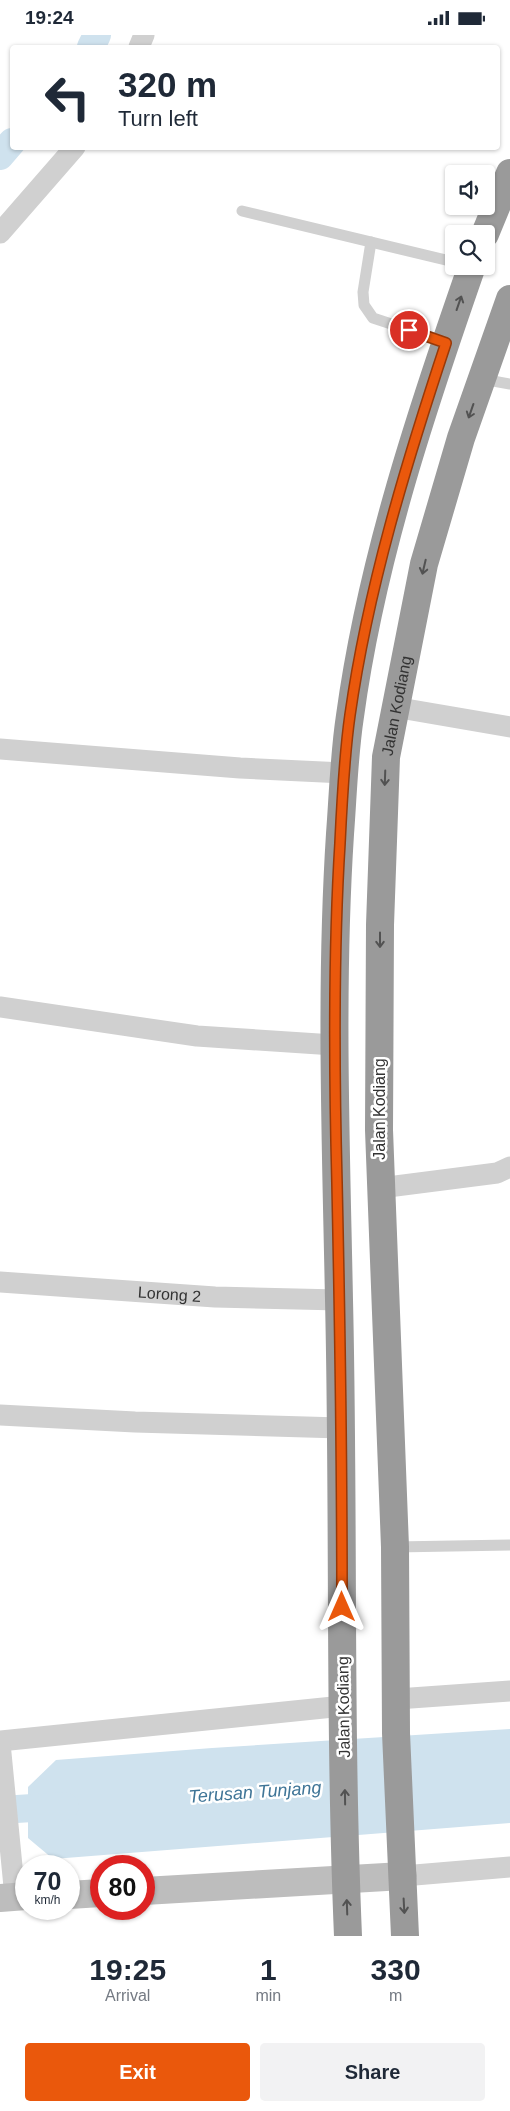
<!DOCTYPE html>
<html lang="en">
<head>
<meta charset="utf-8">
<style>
	body { margin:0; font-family:Arial,sans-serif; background:#f2f2f3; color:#1f2937; height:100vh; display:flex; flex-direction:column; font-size:19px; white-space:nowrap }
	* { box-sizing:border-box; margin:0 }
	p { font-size:16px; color:#747a83 }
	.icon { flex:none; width:28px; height:28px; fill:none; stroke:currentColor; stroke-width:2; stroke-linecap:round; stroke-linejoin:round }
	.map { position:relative; height:1901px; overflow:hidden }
	.panel { display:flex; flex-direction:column; background:#fff; flex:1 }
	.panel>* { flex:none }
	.banner { position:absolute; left:10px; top:10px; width:490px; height:105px; border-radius:5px; box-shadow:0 1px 4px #0004; background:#fff; color:#1f2937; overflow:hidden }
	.buttons { position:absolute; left:445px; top:130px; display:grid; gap:10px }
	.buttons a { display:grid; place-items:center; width:50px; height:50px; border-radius:5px; background:#fff; box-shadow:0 1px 4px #0004; font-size:25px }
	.speed { position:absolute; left:15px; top:1820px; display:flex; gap:10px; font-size:25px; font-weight:700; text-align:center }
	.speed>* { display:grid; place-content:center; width:65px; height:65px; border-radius:50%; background:#fff; box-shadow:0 1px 4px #0004; line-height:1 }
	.speed small { font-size:12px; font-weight:400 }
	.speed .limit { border:8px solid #d22; background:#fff; color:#111 }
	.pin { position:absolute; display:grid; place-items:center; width:42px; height:42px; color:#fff; margin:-21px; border:2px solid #fff; border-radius:50%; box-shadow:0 1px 5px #0007 }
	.me { position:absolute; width:55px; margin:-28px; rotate:0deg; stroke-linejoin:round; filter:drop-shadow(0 0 4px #0008) }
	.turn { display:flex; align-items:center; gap:18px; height:105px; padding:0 25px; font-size:22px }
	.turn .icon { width:65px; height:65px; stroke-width:2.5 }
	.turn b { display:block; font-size:35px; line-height:42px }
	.eta { display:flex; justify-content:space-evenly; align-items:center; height:85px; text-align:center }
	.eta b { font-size:30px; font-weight:800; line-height:35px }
	.action { display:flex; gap:10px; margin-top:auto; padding:10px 25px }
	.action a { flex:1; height:58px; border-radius:5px; background:#ea580c; color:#fff; font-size:20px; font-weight:800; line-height:58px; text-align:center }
	.action a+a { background:#f2f2f3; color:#1f2937 }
	.status { display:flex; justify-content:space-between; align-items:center; height:35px; padding:0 25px; background:#fff; direction:ltr }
	.status svg { height:14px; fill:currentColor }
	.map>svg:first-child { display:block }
</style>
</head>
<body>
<div class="status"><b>19:24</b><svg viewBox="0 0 49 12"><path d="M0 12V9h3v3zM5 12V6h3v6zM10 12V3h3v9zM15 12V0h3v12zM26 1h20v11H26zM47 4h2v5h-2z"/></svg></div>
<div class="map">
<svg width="510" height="1901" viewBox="0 0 510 1901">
	<rect width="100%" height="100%" fill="#fff"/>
	<path fill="#cfe2ee" d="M510,1694V1788L53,1824L28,1803V1752L56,1725L212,1713Z"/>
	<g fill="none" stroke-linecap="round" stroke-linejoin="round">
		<g stroke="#cfe2ee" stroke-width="28">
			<path d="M91,12L97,0"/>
			<path d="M0,121L12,107"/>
			<path d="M0,1775L65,1771"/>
		</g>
		<g stroke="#d0d0d0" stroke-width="11">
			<path d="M242,176L454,227"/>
			<path d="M371,207L363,257L364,270L373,283L446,307"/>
			<path d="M482,344L510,349"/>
			<path d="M395,1512L510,1510"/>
		</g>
		<g stroke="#d0d0d0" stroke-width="21">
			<path d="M139,12L144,0"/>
			<path d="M0,198L75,112"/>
			<path d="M394,672L510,692"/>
			<path d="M0,714L240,733L344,738"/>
			<path d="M0,972L197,1001L334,1010"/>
			<path d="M380,1153L497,1138L510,1132"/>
			<path id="s1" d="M0,1247L215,1262L339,1265"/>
			<path d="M0,1380L135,1387L341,1393"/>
			<path d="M397,1664L510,1656"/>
			<path d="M0,1706L343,1671"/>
			<path d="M0,1708L15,1862"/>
			<path d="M403,1841L510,1832"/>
		</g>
		<g stroke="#bdbdbd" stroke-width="28">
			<path d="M144,1856L403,1841"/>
			<path d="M69,1860L101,1858"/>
			<path d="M0,1863L26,1861"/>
		</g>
		<g stroke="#9a9a9a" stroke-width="28">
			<path d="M485,199L510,138"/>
			<path d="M348,1901C339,1689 344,1477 339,1265C336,1110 330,954 340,799C343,760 344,720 350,681C371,527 421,377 472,231"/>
			<path id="s2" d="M405,1901L396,1698L395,1512L379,1095L380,890L386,722L424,529L461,403L510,264"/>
		</g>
	</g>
	<defs><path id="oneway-shaft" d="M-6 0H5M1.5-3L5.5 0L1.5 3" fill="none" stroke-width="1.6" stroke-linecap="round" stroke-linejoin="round" transform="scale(1.25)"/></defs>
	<g stroke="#525252">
		<use href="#oneway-shaft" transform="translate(459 268) rotate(-71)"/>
		<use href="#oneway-shaft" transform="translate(471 376) rotate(109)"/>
		<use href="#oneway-shaft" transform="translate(424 532) rotate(103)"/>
		<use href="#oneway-shaft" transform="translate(385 743) rotate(92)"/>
		<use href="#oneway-shaft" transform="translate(380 905) rotate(90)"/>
		<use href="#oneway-shaft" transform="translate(345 1762) rotate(-91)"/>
		<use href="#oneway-shaft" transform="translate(404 1871) rotate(87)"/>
		<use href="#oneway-shaft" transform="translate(347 1872) rotate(-92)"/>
	</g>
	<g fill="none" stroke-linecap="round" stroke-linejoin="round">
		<defs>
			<path id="route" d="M342,1572C342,1430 340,1289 337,1148C334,1035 333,921 340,808C342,765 344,722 350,680C368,553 406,429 446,308L409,295"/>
		</defs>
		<use href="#route" stroke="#983908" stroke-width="12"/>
		<use href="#route" stroke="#ea580c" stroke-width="9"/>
	</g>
	<g text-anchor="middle" stroke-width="5" stroke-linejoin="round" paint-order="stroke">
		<g font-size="16" fill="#333" stroke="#fff">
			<text dy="6" stroke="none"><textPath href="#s2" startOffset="1232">Jalan Kodiang</textPath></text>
			<text transform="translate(379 1074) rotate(-90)" y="6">Jalan Kodiang</text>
			<text dy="6" stroke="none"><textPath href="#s1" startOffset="170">Lorong 2</textPath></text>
			<text transform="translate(343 1672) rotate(-91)" y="6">Jalan Kodiang</text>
		</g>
		<g font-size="18" font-style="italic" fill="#3f7597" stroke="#fff">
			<text transform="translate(255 1757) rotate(-4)" y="6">Terusan Tunjang</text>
		</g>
	</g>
</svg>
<div class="buttons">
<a><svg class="icon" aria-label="sound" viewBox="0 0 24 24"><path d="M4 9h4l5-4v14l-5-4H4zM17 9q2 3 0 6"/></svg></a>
<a><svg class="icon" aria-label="search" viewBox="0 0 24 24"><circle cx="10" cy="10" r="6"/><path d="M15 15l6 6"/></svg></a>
</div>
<div class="speed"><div>70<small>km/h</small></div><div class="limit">80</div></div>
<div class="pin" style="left:409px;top:295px;background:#d93025"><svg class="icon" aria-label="arrive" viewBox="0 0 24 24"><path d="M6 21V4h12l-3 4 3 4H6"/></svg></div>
<svg class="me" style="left:342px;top:1572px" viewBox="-20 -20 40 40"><path d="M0-17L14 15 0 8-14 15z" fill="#ea580c" stroke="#fff" stroke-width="4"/></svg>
<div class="banner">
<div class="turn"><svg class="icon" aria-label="left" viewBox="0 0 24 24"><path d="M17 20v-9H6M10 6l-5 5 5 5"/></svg><div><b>320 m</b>Turn left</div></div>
</div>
</div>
<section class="panel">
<div class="eta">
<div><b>19:25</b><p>Arrival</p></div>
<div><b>1</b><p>min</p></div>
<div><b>330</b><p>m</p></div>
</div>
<div class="action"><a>Exit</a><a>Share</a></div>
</section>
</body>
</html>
